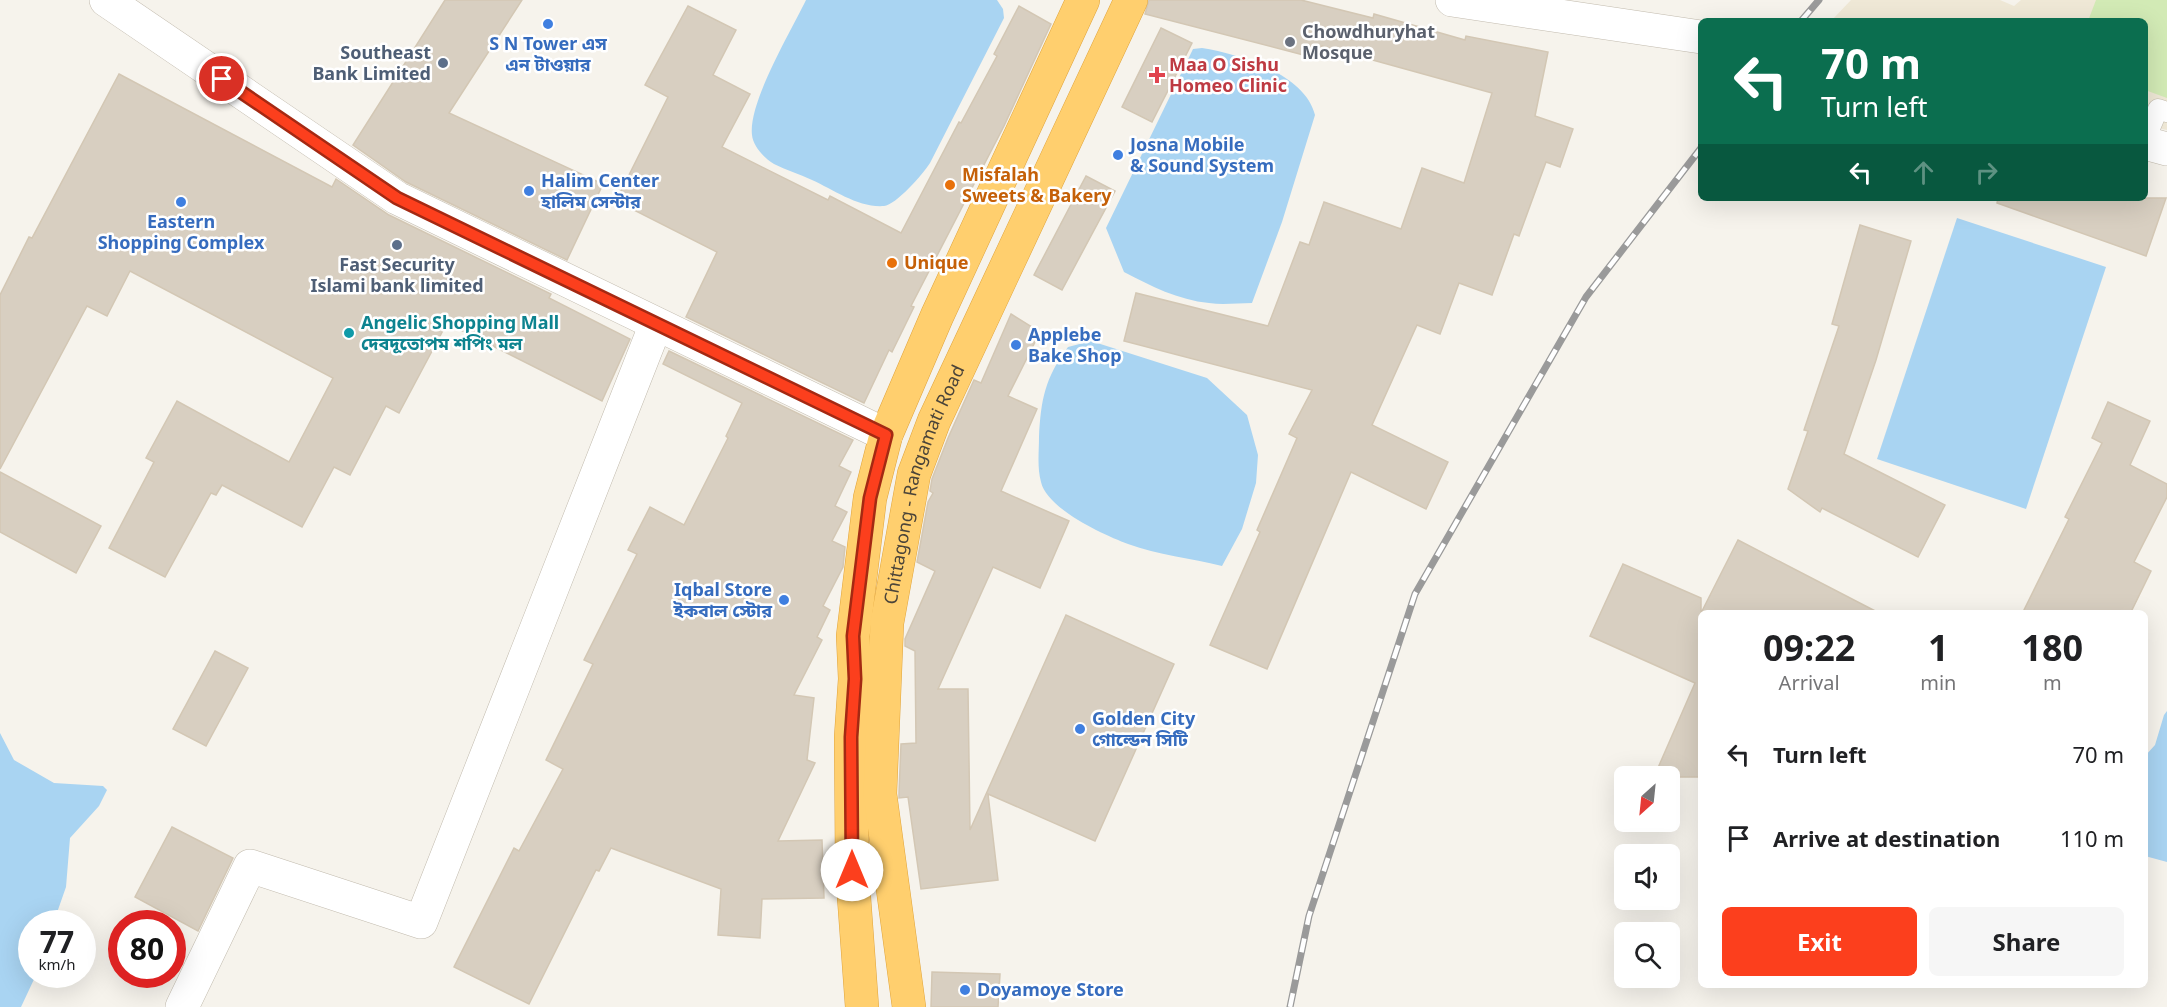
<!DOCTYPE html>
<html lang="en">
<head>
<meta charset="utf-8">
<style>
	body { margin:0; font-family:"Noto Sans","Noto Sans Bengali",sans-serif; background:#f6f6f6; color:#202124; height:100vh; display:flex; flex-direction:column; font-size:22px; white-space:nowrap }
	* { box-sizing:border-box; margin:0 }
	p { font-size:20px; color:#757577 }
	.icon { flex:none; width:33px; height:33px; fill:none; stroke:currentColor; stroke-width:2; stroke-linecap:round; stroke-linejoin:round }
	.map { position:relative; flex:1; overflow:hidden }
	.panel { position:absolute; left:1698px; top:610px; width:450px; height:378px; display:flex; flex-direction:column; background:#fff; border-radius:9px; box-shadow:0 6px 24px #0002 }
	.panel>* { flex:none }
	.guide { position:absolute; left:1698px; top:18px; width:450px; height:183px; border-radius:9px; box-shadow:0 6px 24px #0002; background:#0b6e4f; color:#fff; overflow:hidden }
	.needle { width:39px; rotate:207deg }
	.buttons { position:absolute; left:1614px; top:766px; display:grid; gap:12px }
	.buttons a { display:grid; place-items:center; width:66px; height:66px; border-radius:9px; background:#fff; box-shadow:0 6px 24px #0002; font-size:30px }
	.speed { position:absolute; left:18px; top:910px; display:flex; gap:12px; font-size:30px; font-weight:700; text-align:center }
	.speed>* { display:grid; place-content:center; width:78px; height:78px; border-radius:50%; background:#fff; box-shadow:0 6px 24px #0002; line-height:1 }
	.speed small { font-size:15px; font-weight:400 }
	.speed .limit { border:9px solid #d22; background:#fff; color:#111 }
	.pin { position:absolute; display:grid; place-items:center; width:51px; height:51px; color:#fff; margin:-26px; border:3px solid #fff; border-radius:50%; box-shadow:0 2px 6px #0007 }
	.me { position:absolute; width:66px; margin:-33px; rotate:0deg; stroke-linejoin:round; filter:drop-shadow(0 0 4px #0008) }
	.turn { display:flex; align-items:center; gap:21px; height:126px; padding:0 24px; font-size:27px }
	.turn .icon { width:78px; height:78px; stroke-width:2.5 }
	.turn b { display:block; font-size:42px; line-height:51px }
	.lanes { display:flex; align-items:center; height:57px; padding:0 24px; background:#0003; justify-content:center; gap:30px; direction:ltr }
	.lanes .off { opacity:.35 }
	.eta { display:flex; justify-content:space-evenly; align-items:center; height:102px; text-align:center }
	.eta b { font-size:36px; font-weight:700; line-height:42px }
	.cta { display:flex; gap:12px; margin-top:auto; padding:12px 24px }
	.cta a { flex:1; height:69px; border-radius:9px; background:#fc3f1d; color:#fff; font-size:24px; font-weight:700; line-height:69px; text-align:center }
	.cta a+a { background:#f6f6f6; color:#202124 }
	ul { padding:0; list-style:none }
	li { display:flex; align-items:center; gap:18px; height:84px; padding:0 24px }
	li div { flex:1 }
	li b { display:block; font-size:22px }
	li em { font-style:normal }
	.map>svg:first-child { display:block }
</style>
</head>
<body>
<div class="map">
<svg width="2167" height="1007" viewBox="0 0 2167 1007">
	<rect width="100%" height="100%" fill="#f6f3ec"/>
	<path fill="#efe8d6" d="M1851,0H2000L2014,6L2021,0H2167V130L2145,125V21H1831Z"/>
	<path fill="#d2eab5" d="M2096,0H2167V98L2145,90V21H2088Z"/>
	<g fill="#a9d4f2">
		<path d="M806,0H997L1003,9L1004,18L930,163C923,174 896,205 884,206C859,208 834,190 812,180C799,174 786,170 774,164C764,158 753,146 752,135C748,103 791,31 806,0Z"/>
		<path d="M1202,48C1239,54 1305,74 1315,115L1282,222L1252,303C1238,303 1223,305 1209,303C1178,300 1151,286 1124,272L1106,228L1193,49Z"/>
		<path d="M1957,218L2106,267L2026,509L1877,459Z"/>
		<path d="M1091,341L1207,378L1247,415L1258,455L1256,483L1242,529L1222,566C1191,558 1158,555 1128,544C1104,535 1047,509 1041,482C1037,468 1039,451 1039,437C1041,399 1045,378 1068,347Z"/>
		<path d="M2167,711V862L2145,856V756L2155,745L2164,715Z"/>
		<path d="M0,733L14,760L54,783L103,786L107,790L99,806L70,838L66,887L53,924H32V975H36L21,1007H0Z"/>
	</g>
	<g fill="#d8cfc1" stroke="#d3c7b4" stroke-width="1.5">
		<path d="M445,0H522L449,113L603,184L567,260L406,182L353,145Z"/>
		<path d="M1149,0H1301L1373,18L1374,14L1465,40L1466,36L1548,52L1535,116L1573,129L1560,167L1546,162L1519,236L1514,234L1492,295L1459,283L1440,334L1417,325L1372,425L1448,462L1426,509L1351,472L1267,669L1210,645L1260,532L1257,530L1297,438L1289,434L1312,390L1124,341L1136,293L1268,326L1300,242L1309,245L1324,202L1401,229L1422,168L1464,183L1492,93L1322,46L1319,59L1145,14Z"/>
		<path d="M688,6L736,30L713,75L750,94L722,147L828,200L830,196L901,233L959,122L961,123L997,56L994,54L1019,6L1051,24L1004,126L911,306L914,307L892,352L889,350L864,403L686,317L717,252L616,201L668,97L645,85Z"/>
		<path d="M1161,28L1192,43L1152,122L1122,107Z"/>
		<path d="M119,74L332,187L336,179L389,215L551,294L549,298L630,339L602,401L447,323L399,413L386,406L350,475L334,467L302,527L222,485L216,495L211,493L165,577L109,548L154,462L146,458L177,401L289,462L333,378L130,271L107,316L87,306L0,469V295L29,237L32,238Z"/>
		<path d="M1086,176L1115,191L1062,290L1034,275Z"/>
		<path d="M1998,198H2166L2146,256L1997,203Z"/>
		<path d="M1860,225L1911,241L1876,360L1844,454L1945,505L1918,557L1822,508L1820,512L1788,489L1808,431L1804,430L1839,326L1832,324Z"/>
		<path d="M1011,314L1040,332L1008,396L1037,409L1001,491L1069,521L1040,588L993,567L938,689H968L970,830L1066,615L1174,664L1095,841L988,794L998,880L921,889L908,797L899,798V793L901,744L916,743L915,651L905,646V639L935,571L917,562L928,502L933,493L930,491L932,479L948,438L974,380L981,383Z"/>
		<path d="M669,351L853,440L839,466L851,472L835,506L847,512L832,541L845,547L843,567L823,606L830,610L817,637L822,640L794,695L814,698L807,760L815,763L778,841L822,840L824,898L762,899L760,938L718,935L721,889L611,848L599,871L596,870L529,1004L454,967L514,848L519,851L563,769L546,760L593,664L584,660L637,554L628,550L650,507L684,525L728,438L726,436L742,403L663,364Z"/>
		<path d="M2108,402L2150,421L2130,465L2167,484V497L2134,562L2151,571L2130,614H2022L2069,519L2065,517L2102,443L2092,438Z"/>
		<path d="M0,472L101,526L76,573L0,532Z"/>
		<path d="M1738,540L1881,614H1701V777H1654L1695,683L1590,636L1623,564L1701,598V613Z"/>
		<path d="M215,651L248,668L206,746L173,729Z"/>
		<path d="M172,827L233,858L198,931L135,897Z"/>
		<path d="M932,972L1000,974L998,1007H931Z"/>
	</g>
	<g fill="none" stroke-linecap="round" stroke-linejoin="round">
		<defs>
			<path id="lane" d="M2145,140L2158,109L2167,112"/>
			<g id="street">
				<path d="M106,0L397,198L886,435"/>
				<path d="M1452,0L1701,37"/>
				<path d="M2145,143L2167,149"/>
				<path d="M182,1007L250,866L421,922L656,324"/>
			</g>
			<g id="highway">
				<path d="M862,1007L852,870L851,737L855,679L853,636L870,498L886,435L937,316L1083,0"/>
				<path id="s1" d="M909,1007L880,794L887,623L914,474L934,421L1131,0"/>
			</g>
		</defs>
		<use href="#lane" stroke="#c2bbae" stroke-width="21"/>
		<use href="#street" stroke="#c2bbae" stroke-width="34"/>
		<use href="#highway" stroke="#e0a43c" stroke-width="34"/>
		<use href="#lane" stroke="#fff" stroke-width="20"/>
		<use href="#street" stroke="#fff" stroke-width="33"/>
		<use href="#highway" stroke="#ffcf6e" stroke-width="33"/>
		<defs>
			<g id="rail">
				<path d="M1801,21L1819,0"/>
				<path d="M1290,1007L1309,916L1415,594L1586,297L1701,148"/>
			</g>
		</defs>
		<use href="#rail" stroke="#9a9a9a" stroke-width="7"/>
		<use href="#rail" stroke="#fff" stroke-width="4.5" stroke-dasharray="14" stroke-linecap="butt"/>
	</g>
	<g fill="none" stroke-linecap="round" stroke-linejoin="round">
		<defs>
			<path id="route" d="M222,79L397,198L886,435L870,498L853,636L855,679L851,737L852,870"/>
		</defs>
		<use href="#route" stroke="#a42913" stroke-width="15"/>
		<use href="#route" stroke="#fc3f1d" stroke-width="10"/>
	</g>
	<g fill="#3f7fe0" stroke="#fff" stroke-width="2">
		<circle cx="548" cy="24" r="6"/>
		<circle cx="1118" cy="155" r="6"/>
		<circle cx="529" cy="191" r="6"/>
		<circle cx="181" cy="202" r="6"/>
		<circle cx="1016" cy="345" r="6"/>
		<circle cx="784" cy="600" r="6"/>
		<circle cx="1080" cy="729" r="6"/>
		<circle cx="965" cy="990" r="6"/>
	</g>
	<circle fill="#6b7280" stroke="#fff" stroke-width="2" cx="1290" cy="42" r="6"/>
	<g fill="#5c6f8a" stroke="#fff" stroke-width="2">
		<circle cx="443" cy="63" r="6"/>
		<circle cx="397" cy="245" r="6"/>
	</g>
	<path fill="#e0444e" stroke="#fff" stroke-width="2" d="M1154 66h6v6h6v6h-6v6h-6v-6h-6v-6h6z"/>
	<g fill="#e8710a" stroke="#fff" stroke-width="2">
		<circle cx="950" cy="185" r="6"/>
		<circle cx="892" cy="263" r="6"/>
	</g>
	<circle fill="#0f9aa8" stroke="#fff" stroke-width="2" cx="349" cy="333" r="6"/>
	<g text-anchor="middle" stroke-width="5" stroke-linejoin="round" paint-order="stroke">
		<g font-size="18" font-weight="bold" fill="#5b616d" stroke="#fff" text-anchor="start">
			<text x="1302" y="38">Chowdhuryhat<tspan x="1302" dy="21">Mosque</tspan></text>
		</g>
		<g font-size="18" font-weight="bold" fill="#366cbe" stroke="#fff" text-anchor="start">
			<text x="548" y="50" text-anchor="middle">S N Tower এস<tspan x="548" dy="21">এন টাওয়ার</tspan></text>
			<text x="1130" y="151">Josna Mobile<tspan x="1130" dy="21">&amp; Sound System</tspan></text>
			<text x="541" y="187">Halim Center<tspan x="541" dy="21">হালিম সেন্টার</tspan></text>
			<text x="181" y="228" text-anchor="middle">Eastern<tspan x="181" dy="21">Shopping Complex</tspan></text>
			<text x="1028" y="341">Applebe<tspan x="1028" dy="21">Bake Shop</tspan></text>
			<text x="772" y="596" text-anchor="end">Iqbal Store<tspan x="772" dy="21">ইকবাল স্টোর</tspan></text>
			<text x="1092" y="725">Golden City<tspan x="1092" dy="21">গোল্ডেন সিটি</tspan></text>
			<text x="977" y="996">Doyamoye Store</text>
		</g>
		<g font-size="18" font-weight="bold" fill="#4e5e75" stroke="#fff" text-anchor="end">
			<text x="431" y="59">Southeast<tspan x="431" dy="21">Bank Limited</tspan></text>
			<text x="397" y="271" text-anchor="middle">Fast Security<tspan x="397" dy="21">Islami bank limited</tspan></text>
		</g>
		<g font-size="18" font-weight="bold" fill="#be3a42" stroke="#fff" text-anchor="start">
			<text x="1169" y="71">Maa O Sishu<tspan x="1169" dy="21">Homeo Clinic</tspan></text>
		</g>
		<g font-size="18" font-weight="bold" fill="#c56008" stroke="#fff" text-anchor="start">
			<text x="962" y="181">Misfalah<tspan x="962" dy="21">Sweets &amp; Bakery</tspan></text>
			<text x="904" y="269">Unique</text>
		</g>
		<g font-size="18" font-weight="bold" fill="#0d838f" stroke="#fff" text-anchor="start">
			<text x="361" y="329">Angelic Shopping Mall<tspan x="361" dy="21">দেবদূতোপম শপিং মল</tspan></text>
		</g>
		<g font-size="18" fill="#4b4439" stroke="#fff">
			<text dy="6" stroke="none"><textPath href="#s1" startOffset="530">Chittagong - Rangamati Road</textPath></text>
		</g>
	</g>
</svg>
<div class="buttons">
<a><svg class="needle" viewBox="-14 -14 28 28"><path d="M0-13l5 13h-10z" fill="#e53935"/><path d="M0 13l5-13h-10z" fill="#757577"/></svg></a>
<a><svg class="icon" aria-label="sound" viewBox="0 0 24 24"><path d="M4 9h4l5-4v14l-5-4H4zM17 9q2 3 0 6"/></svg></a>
<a><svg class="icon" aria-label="search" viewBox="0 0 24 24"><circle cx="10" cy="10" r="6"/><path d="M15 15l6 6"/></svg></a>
</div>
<div class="speed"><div>77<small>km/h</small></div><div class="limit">80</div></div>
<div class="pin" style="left:222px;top:79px;background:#d93025"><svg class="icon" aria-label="arrive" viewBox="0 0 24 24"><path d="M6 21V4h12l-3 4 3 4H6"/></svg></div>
<svg class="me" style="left:852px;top:870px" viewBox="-20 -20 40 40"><circle r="19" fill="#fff"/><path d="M0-13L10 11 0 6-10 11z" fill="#fc3f1d"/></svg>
<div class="guide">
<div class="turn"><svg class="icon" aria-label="left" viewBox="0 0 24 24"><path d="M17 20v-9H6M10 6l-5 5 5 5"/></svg><div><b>70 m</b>Turn left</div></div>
<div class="lanes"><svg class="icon" aria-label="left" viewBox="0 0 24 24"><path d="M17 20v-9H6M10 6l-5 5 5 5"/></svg><svg class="icon off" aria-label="ahead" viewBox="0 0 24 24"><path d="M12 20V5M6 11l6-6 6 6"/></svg><svg class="icon off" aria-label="right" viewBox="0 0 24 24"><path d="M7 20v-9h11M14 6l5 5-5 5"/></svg></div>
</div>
<section class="panel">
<div class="eta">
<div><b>09:22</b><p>Arrival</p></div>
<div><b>1</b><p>min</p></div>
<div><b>180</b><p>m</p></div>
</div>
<ul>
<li><svg class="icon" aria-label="left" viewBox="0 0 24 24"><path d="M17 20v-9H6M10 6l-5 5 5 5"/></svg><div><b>Turn left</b></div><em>70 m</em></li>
<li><svg class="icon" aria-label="arrive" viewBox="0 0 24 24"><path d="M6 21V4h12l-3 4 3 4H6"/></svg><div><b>Arrive at destination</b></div><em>110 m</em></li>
</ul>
<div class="cta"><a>Exit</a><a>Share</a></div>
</section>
</div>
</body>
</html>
